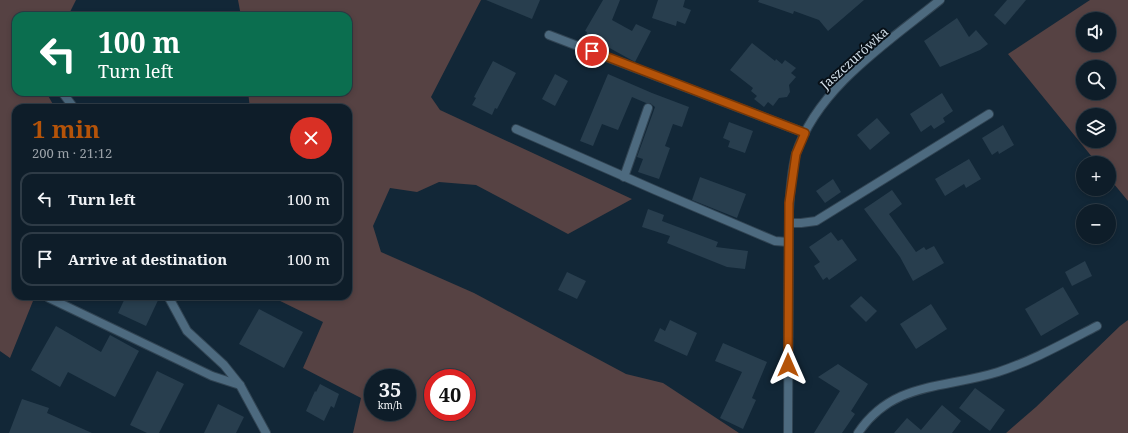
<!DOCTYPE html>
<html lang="en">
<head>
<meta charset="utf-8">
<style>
	body { margin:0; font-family:"Noto Serif",serif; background:#172631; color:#f1f3f6; height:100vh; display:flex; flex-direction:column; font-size:15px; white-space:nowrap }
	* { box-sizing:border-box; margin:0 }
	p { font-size:13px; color:#9ba2a8 }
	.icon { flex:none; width:22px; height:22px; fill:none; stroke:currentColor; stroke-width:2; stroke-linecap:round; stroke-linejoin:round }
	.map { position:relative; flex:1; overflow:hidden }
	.side { position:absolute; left:12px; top:104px; width:340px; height:196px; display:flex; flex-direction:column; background:#0e1d29; border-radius:12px; box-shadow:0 2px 6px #0003,0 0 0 1px #2e3b46 }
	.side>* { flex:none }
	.guide { position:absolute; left:12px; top:12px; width:340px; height:84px; border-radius:12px; box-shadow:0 2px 6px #0003,0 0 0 1px #2e3b46; background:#0b6e4f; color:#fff; overflow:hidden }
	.tools { position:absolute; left:1076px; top:12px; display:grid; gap:8px }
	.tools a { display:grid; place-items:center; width:40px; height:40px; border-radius:50%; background:#0e1d29; box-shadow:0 2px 6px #0003,0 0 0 1px #2e3b46; font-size:20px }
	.speed { position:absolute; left:364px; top:369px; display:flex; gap:8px; font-size:20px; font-weight:700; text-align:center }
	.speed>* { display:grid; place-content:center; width:52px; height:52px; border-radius:50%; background:#0e1d29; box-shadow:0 2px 6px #0003,0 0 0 1px #2e3b46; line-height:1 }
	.speed small { font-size:10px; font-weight:400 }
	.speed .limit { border:6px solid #d22; background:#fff; color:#111 }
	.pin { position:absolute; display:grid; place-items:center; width:34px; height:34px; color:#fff; margin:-17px; border:2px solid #fff; border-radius:50%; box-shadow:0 1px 4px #0007 }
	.me { position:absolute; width:44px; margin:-22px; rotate:0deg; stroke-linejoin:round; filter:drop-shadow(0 0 3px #0008) }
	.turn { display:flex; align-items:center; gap:14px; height:84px; padding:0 20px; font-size:18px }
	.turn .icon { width:52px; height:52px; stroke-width:2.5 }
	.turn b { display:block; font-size:28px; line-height:34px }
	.round { display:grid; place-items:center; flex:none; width:42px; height:42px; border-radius:21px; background:#172631 }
	.head { display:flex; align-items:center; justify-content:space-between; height:68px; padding:0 20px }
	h1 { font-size:24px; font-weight:700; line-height:30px; color:#b45309 }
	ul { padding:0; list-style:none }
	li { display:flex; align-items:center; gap:12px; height:54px; margin:0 8px 6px; padding:0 12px; border:2px solid #2e3b46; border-radius:12px }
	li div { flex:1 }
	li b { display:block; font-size:15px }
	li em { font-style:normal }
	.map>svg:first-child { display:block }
</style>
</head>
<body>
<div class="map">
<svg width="1128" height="433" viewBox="0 0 1128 433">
	<rect width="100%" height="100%" fill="#122737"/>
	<g fill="#564243" fill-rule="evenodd">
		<path d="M0,0H76L68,16H16V92H46L55,108H16V296H35L10,358L0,351Z"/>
		<path d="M238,0H481L431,97L440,110L632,199L568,234L476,185L439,182L417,192L390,188L373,226L381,252L474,293L626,374L663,383L739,433H353L361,398L303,368L323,322L270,296H348V108H250L248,92H348V16H241ZM373,378H407V412H373ZM433,378H467V412H433Z"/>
		<path d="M1090,0H1128V201L1109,178V163H1097L1008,54ZM1083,19H1109V45H1083ZM1083,67H1109V93H1083ZM1083,115H1109V141H1083Z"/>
		<path d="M1128,320V433H1006L1036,407L1120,326Z"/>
	</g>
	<g fill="#283e4e">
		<path d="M486,0H540L532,19Z"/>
		<path d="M603,0H620L612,20L632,31L636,24L651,31L635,62L586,35L587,32L585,31Z"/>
		<path d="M658,0H685L683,7L691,10L685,24L677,21L676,26L652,18Z"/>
		<path d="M759,0H864L828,31L819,20L794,11L793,14L758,2Z"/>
		<path d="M1007,0H1026L1005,25L994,15Z"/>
		<path d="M957,18L969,37L976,30L988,44L980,50L940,67L924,41Z"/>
		<path d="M752,43L775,61L776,59L782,64L785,60L796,68L791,73L796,77L789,85L790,92L787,97L779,98L773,106L768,102L764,107L754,99L757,96L751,91L753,88L730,70Z"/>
		<path d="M493,61L516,73L497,109L495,108L492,115L472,105L476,98L474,97Z"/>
		<path d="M555,74L568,81L555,106L542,99Z"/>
		<path d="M608,74L652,93L689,107L682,127L673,124L665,146L670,148L659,179L638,172L643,159L637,157L655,107L650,103H646L632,97L618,130L602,124L593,146L580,141Z"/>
		<path d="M942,93L953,111L943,118L945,122L934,129L931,125L921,132L910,114Z"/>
		<path d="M877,118L890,133L870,150L857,135Z"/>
		<path d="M729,122L753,131L745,153L728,147L730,141L723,138Z"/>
		<path d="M1003,125L1014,145L999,154L998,151L992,155L982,138Z"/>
		<path d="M969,159L981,179L966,188L964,184L945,196L935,179Z"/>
		<path d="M700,177L746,194L737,218L692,200Z"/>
		<path d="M833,179L841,192L825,203L816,191Z"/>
		<path d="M892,190L902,204L889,214L916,252L924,247L926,250L934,246L944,263L913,281L900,257L864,209Z"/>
		<path d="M648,209L664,215L662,221L718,242L716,247L748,251L745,269L727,267L667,243L670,236L642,227Z"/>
		<path d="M831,232L838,241L842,239L857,260L829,280L827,277L823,280L814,266L820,262L809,247Z"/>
		<path d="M1085,261L1092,276L1072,286L1065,272Z"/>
		<path d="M567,272L586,281L577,299L558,290Z"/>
		<path d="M1063,287L1079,314L1041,336L1025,309Z"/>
		<path d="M126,296H160L146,326L118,313Z"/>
		<path d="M861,296L877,311L866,322L850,306Z"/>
		<path d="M931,304L947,329L916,349L900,324Z"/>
		<path d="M259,309L303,332L284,368L239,344Z"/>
		<path d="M670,320L697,333L687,356L654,341L660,328L665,331Z"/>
		<path d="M56,326L101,352L110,335L139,351L115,397L68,372L60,387L31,370Z"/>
		<path d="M723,343L767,362L752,398L756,400L743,429L720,418L742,372L715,361Z"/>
		<path d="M838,364L868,384L851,411L855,414L842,433H814L840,391L818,377Z"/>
		<path d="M157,371L184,384L159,433H147L130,425Z"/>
		<path d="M320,384L339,394L334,408L331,406L324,421L306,411L315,391L316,392Z"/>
		<path d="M975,388L1005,410L990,431L959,408Z"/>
		<path d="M22,399L49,408L47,413L92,433H9Z"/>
		<path d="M218,404L244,417L236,433H204Z"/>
		<path d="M942,405L961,421L952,433H894L907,418L921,430Z"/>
	</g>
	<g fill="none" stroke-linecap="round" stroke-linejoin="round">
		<defs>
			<g id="service">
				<path d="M549,35L805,133"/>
				<path d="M516,129L655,190L775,241L788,242"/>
				<path d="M624,177L648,108"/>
				<path d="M789,223H801L816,221L989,114"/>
				<path d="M49,298L212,376L240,385"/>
				<path d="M858,433C893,381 944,389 998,372C1032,361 1064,343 1097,326"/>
			</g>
			<g id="minor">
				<path d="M62,92L74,108"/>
				<path d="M168,296L187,331L224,365L240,385L266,433"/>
			</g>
			<path id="tertiary" d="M788,433L789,212C790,193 791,173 796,154C817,88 888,42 940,0"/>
		</defs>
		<use href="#service" stroke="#314453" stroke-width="10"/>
		<use href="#minor" stroke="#314453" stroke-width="10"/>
		<use href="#tertiary" stroke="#314453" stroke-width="10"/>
		<use href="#service" stroke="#4d6a7f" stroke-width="8"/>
		<use href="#minor" stroke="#4d6a7f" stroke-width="8"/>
		<use href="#tertiary" stroke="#4d6a7f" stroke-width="8"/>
	</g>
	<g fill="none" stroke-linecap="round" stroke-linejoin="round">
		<defs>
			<path id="route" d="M592,51L805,133L796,154L789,203L788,365"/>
		</defs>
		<use href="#route" stroke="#753606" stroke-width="10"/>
		<use href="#route" stroke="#b45309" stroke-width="7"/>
	</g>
	<g text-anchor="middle" stroke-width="4" stroke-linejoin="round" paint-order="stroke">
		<g font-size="13" fill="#d1dee8" stroke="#070f16">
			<text transform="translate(854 58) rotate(-42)" y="5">Jaszczurówka</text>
		</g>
	</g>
</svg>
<div class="tools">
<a><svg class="icon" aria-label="sound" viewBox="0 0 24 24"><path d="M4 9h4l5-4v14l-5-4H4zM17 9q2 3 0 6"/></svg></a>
<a><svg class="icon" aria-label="search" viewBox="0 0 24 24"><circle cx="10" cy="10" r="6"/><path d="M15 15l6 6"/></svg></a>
<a><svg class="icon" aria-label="layers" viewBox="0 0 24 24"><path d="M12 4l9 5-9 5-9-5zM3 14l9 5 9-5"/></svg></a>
<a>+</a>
<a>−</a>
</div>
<div class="speed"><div>35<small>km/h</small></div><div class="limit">40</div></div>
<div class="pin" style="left:592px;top:51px;background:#d93025"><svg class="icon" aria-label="arrive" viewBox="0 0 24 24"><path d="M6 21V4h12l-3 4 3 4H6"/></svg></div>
<svg class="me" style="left:788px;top:365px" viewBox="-20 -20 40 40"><path d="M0-17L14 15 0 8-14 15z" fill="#b45309" stroke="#fff" stroke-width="4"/></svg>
<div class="guide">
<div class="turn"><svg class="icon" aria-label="left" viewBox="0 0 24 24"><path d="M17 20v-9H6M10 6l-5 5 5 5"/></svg><div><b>100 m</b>Turn left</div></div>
</div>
<section class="side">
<div class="head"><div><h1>1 min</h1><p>200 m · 21:12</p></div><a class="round" style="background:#d93025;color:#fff"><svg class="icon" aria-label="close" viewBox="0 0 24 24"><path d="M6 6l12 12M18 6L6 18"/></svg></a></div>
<ul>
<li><svg class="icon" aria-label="left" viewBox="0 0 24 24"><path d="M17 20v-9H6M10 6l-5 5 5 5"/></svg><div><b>Turn left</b></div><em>100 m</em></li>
<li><svg class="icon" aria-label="arrive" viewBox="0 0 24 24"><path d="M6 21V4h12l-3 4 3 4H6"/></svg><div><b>Arrive at destination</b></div><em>100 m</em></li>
</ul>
</section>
</div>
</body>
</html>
